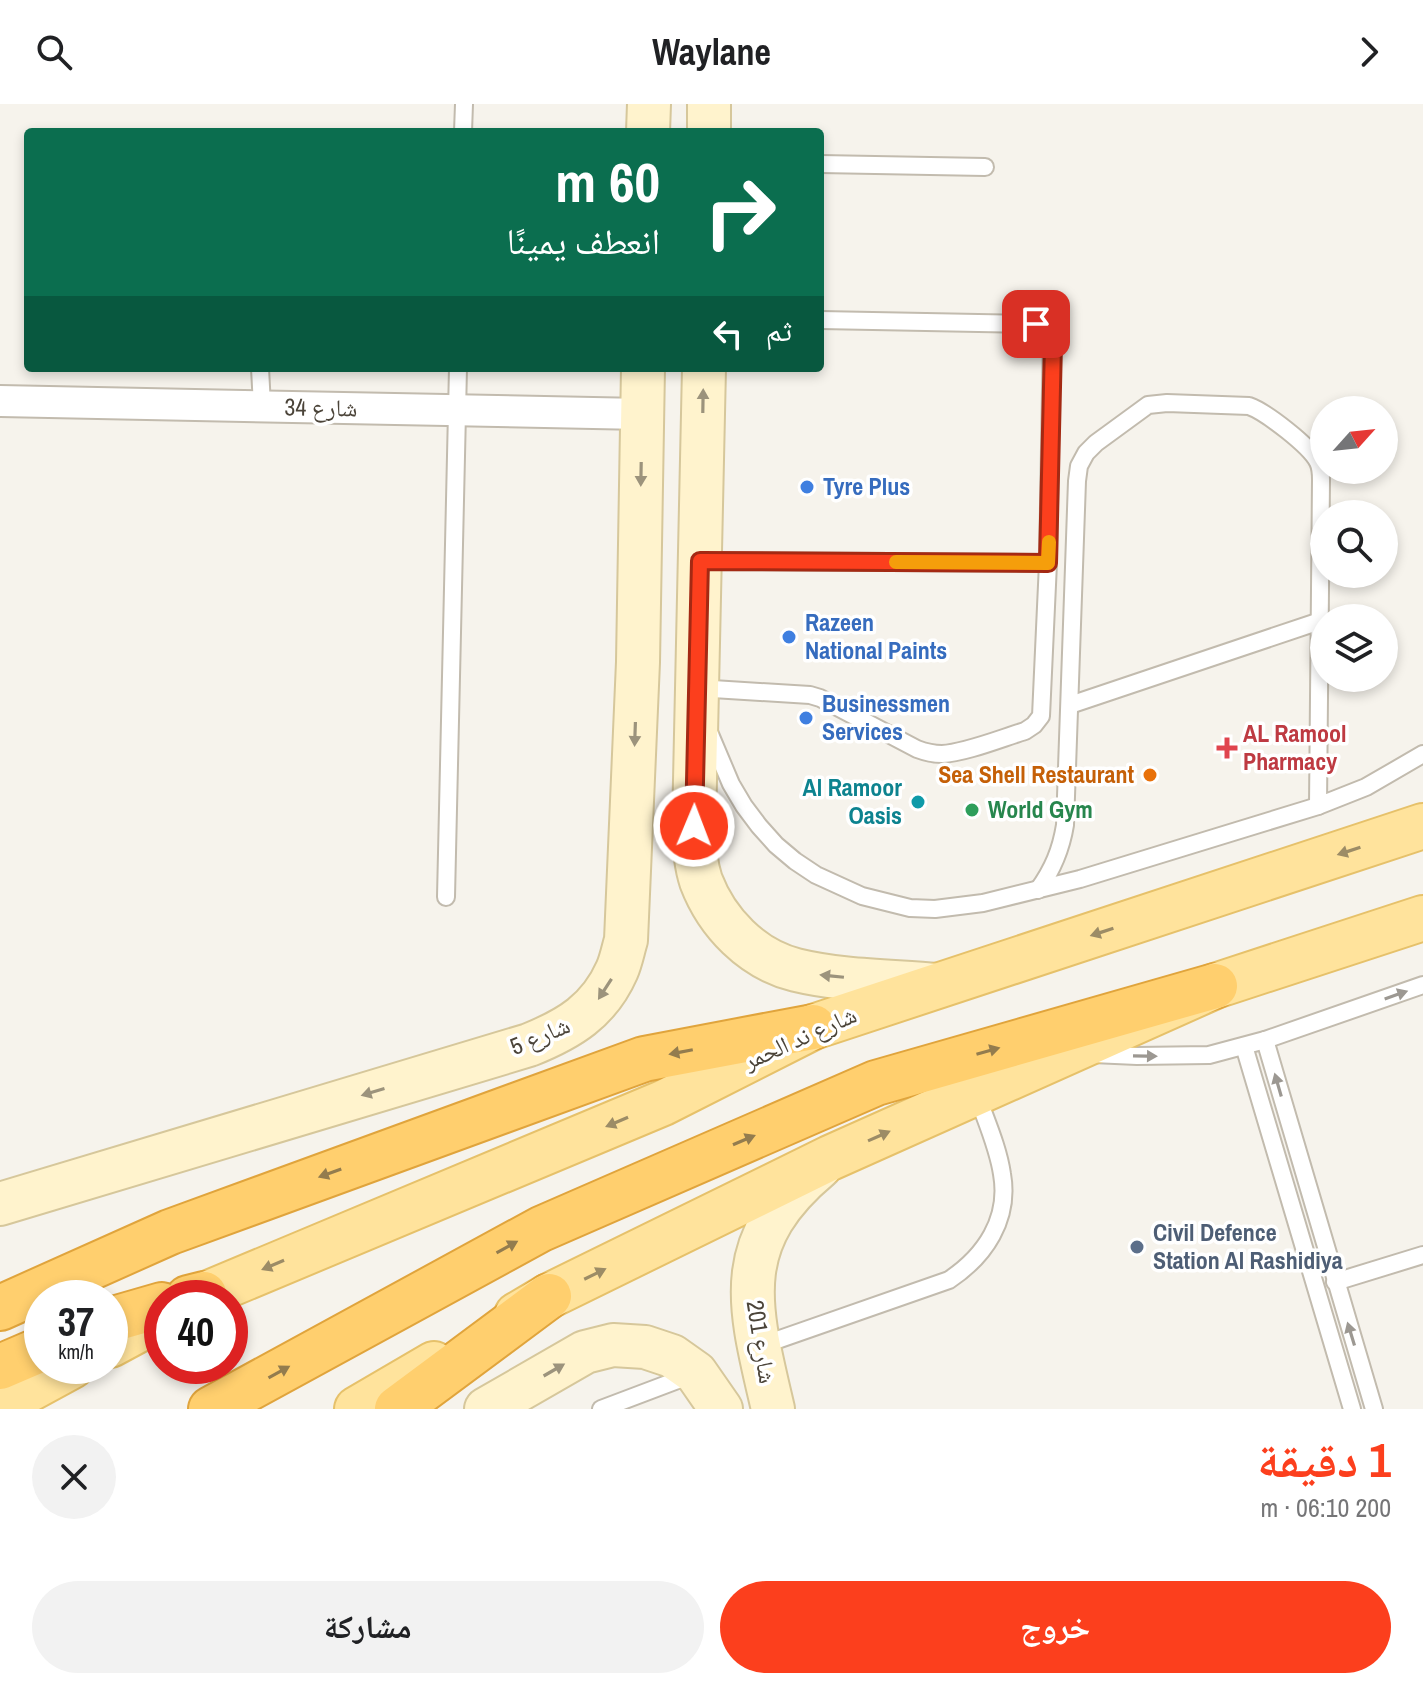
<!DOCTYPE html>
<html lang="ar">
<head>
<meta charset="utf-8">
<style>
	body { margin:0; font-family:"Archivo Narrow","Noto Naskh Arabic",sans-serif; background:#f2f2f2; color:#202124; direction:rtl; height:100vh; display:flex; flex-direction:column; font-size:30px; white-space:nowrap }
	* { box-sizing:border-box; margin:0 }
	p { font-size:26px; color:#757577 }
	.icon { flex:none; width:44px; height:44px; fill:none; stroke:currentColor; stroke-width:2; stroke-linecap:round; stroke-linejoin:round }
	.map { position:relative; height:1305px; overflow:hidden; direction:ltr }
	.panel { display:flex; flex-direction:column; background:#fff; flex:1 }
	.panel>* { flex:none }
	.top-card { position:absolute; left:24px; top:24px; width:800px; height:244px; border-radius:8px; box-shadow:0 4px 12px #0003; direction:rtl; background:#0b6e4f; color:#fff; overflow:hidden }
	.needle { width:52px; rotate:63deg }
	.tools { position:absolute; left:1310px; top:292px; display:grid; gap:16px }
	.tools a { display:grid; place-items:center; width:88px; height:88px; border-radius:50%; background:#fff; box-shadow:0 4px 12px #0003; font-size:40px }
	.speed { position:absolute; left:24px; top:1176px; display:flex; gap:16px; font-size:40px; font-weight:700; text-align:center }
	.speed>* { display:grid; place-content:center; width:104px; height:104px; border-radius:50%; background:#fff; box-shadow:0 4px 12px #0003; line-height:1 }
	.speed small { font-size:20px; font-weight:400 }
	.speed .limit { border:12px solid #d22; background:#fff; color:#111 }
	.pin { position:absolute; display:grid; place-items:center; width:68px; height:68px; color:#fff; margin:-34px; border-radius:16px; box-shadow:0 4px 12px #0006 }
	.me { position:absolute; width:88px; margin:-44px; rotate:1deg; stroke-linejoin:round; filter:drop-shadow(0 0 6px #0008) }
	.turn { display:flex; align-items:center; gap:28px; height:168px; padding:0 32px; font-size:36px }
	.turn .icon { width:104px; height:104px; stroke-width:2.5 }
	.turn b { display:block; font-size:56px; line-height:68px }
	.then { display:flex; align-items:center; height:76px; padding:0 32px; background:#0003; gap:16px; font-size:30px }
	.round { display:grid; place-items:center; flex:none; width:84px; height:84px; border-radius:42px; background:#f2f2f2 }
	.summary { display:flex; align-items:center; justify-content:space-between; height:136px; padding:0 32px }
	h1 { font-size:48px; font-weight:700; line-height:60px; color:#fc3f1d }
	.primary-button { display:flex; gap:16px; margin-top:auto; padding:16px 32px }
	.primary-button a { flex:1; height:92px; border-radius:48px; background:#fc3f1d; color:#fff; font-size:32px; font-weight:700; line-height:92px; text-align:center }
	.primary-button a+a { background:#f2f2f2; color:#202124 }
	header { display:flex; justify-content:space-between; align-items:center; height:104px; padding:0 32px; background:#fff; font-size:36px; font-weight:700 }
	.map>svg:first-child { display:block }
</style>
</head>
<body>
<header><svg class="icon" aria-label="forward" viewBox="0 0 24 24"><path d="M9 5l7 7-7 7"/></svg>Waylane<svg class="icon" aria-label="search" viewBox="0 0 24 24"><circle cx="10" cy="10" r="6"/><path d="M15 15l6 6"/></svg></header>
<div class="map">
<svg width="1423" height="1305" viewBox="0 0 1423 1305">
	<rect width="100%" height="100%" fill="#f6f3ec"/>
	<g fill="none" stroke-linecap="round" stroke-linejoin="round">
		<defs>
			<g id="lane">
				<path d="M463,28L464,0"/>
				<path d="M820,60L985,63"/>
				<path d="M260,264L262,302"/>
				<path d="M701,457L1048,459"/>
				<path d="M697,584L810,591L820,594L917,645C925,648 933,650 942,650C965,649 1002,634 1025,627L1034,621L1041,612L1048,459L1052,229L1045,222L1036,220L820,216"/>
				<path d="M1070,601L1320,517"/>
				<path d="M709,628L731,680L744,702L759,722L776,741L795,757L816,771L862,792L910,804L935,805L983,799L1080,775L1318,702L1366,683L1423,650"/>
				<path d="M1038,786C1053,765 1061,746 1065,721L1077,377L1079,362L1086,349L1096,339L1148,301L1167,299L1249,302C1266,308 1310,342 1318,358C1321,364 1321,370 1321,376L1318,702"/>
				<path d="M446,793L458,264"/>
				<path d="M1265,936L1374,1305"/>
				<path d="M1244,942L1352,1305"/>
				<path d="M1093,950L1137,952L1209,951L1265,936L1423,881"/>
				<path d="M1335,1178L1423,1151"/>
				<path d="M760,1242L949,1176C985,1152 1010,1115 1002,1070C998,1043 986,1017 977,991"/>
				<path d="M601,1305L691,1271"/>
			</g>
			<path id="street" d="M0,297L642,310"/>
			<g id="secondary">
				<path d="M648,28L649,0"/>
				<path d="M709,28V0"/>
				<path d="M704,264L694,722C694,741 695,759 701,777C717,819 752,855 796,866C841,877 892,877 937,881"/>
				<path d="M0,1100L529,941C569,925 599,907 617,866C621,857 623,846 626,836L638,558L643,264"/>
				<path d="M486,1305L585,1248L613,1241L645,1243L672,1252L696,1269L721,1305"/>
				<path d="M773,1305C749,1202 729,1139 820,1063"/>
			</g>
			<g id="primary">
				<path d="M197,1194L663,999L813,923L1423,722"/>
				<path d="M517,1211L549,1192L830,1054L1215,882L1423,814"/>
				<path d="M110,1241L162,1213"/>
				<path d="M0,1301L72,1262"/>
				<path d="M357,1305L434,1260"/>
			</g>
			<g id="highway">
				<path d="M188,1194L204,1190"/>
				<path d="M0,1204L170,1128L644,955L813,923"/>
				<path d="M110,1216L162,1201"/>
				<path d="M0,1263L42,1245"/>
				<path d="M211,1305L541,1125L876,979L1215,882"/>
				<path d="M397,1305L549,1192"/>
			</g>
		</defs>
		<use href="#lane" stroke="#c2bbae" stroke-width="20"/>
		<use href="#street" stroke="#c2bbae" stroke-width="34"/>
		<use href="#secondary" stroke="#d6c79b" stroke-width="46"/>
		<use href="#primary" stroke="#e6c16a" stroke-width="48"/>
		<use href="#highway" stroke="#e0a43c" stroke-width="48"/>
		<use href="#lane" stroke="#fff" stroke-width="16"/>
		<use href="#street" stroke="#fff" stroke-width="30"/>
		<use href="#secondary" stroke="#fff3cd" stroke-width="42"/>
		<use href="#primary" stroke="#ffe39c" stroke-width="44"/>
		<use href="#highway" stroke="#ffcf6e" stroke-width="44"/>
	</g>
	<defs><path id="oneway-solid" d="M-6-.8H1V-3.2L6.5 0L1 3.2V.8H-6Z" transform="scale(2)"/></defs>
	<g fill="#9c937c">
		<use href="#oneway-solid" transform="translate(703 297) rotate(-89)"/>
		<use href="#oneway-solid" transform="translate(641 370) rotate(91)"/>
		<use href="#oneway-solid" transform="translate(635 630) rotate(92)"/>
		<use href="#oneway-solid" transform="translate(832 872) rotate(-174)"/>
		<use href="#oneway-solid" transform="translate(605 885) rotate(123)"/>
		<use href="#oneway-solid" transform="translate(373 988) rotate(163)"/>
		<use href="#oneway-solid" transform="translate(554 1266) rotate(-30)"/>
	</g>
	<g fill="#9c8c66">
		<use href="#oneway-solid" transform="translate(1349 747) rotate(162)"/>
		<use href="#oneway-solid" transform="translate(1102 828) rotate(162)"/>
		<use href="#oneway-solid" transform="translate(617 1018) rotate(157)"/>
		<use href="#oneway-solid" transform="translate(879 1032) rotate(-24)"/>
		<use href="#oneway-solid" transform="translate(273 1161) rotate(157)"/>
		<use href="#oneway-solid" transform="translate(595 1170) rotate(-26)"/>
	</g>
	<g fill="#9c9892">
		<use href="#oneway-solid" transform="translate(1396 891) rotate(-19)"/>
		<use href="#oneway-solid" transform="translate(1145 952) rotate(1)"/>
		<use href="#oneway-solid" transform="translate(1278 981) rotate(-106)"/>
		<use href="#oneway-solid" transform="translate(1351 1230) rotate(-107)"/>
	</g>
	<g fill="#937c4e">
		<use href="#oneway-solid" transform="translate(988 947) rotate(-16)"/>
		<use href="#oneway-solid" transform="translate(681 948) rotate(169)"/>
		<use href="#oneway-solid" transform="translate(744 1036) rotate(-23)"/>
		<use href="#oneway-solid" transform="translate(330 1069) rotate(160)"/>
		<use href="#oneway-solid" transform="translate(507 1143) rotate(-29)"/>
		<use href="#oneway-solid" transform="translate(279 1268) rotate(-29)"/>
	</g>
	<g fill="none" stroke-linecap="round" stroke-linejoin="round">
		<defs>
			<path id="route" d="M694,722L700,457L1048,459L1053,239C1052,227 1048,223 1036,220"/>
		</defs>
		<use href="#route" stroke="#a42913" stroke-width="20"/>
		<use href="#route" stroke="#fc3f1d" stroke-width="14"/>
		<path stroke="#f59e0b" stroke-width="14" d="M896,458L1048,459L1049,438"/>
	</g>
	<g fill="#3f7fe0" stroke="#fff" stroke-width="3">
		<circle cx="807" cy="383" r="8"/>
		<circle cx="789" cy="533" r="8"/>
		<circle cx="806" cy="614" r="8"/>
	</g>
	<path fill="#e0444e" stroke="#fff" stroke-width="3" d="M1223 632h8v8h8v8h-8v8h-8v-8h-8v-8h8z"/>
	<circle fill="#e8710a" stroke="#fff" stroke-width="3" cx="1150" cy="671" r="8"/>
	<circle fill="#0f9aa8" stroke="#fff" stroke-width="3" cx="918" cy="698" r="8"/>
	<circle fill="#2e9e5b" stroke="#fff" stroke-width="3" cx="972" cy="706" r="8"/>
	<circle fill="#5c6f8a" stroke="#fff" stroke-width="3" cx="1137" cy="1143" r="8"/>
	<g text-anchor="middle" stroke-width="7" stroke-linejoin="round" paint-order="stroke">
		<g font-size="24" fill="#4b4439" stroke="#fff">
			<text transform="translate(321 304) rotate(1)" y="8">شارع 34</text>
			<text transform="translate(540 932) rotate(-23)" y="8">شارع 5</text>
			<text transform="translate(800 934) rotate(-24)" y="8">شارع ند الحمر</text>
			<text transform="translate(761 1238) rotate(81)" y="8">شارع 201</text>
		</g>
		<g font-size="24" font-weight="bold" fill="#366cbe" stroke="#fff" text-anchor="start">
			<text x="823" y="391">Tyre Plus</text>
			<text x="805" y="527">Razeen<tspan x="805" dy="28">National Paints</tspan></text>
			<text x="822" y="608">Businessmen<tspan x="822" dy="28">Services</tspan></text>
		</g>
		<g font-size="24" font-weight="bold" fill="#be3a42" stroke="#fff" text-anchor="start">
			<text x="1243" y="638">AL Ramool<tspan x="1243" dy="28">Pharmacy</tspan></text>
		</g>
		<g font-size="24" font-weight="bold" fill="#c56008" stroke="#fff" text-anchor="end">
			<text x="1134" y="679">Sea Shell Restaurant</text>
		</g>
		<g font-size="24" font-weight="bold" fill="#0d838f" stroke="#fff" text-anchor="end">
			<text x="902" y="692">Al Ramoor<tspan x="902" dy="28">Oasis</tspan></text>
		</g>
		<g font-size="24" font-weight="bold" fill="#27864d" stroke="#fff" text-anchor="start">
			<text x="988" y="714">World Gym</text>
		</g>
		<g font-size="24" font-weight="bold" fill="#4e5e75" stroke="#fff" text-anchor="start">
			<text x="1153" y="1137">Civil Defence<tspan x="1153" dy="28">Station Al Rashidiya</tspan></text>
		</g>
	</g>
</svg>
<div class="tools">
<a><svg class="needle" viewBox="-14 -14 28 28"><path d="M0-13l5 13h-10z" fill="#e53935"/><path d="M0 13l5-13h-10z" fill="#757577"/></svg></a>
<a><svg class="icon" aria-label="search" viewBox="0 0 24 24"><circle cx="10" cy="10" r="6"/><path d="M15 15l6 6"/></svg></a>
<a><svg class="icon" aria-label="layers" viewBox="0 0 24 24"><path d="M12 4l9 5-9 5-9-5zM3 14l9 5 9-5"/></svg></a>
</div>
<div class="speed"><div>37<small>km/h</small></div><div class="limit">40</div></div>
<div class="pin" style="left:1036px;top:220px;background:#d93025"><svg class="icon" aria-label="arrive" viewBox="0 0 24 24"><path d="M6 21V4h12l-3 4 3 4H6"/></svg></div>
<svg class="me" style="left:694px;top:722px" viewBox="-20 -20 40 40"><circle r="17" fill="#fc3f1d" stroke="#fff" stroke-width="3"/><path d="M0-11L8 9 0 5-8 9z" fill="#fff"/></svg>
<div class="top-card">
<div class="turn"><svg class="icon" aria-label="right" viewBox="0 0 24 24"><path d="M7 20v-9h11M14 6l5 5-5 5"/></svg><div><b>60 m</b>انعطف يمينًا</div></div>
<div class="then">ثم<svg class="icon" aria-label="left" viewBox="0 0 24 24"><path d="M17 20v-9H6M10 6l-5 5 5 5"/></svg></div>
</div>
</div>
<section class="panel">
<div class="summary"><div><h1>1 دقيقة</h1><p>200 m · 06:10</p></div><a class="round"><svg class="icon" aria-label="close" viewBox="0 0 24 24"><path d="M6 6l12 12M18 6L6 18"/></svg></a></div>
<div class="primary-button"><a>خروج</a><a>مشاركة</a></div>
</section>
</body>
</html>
